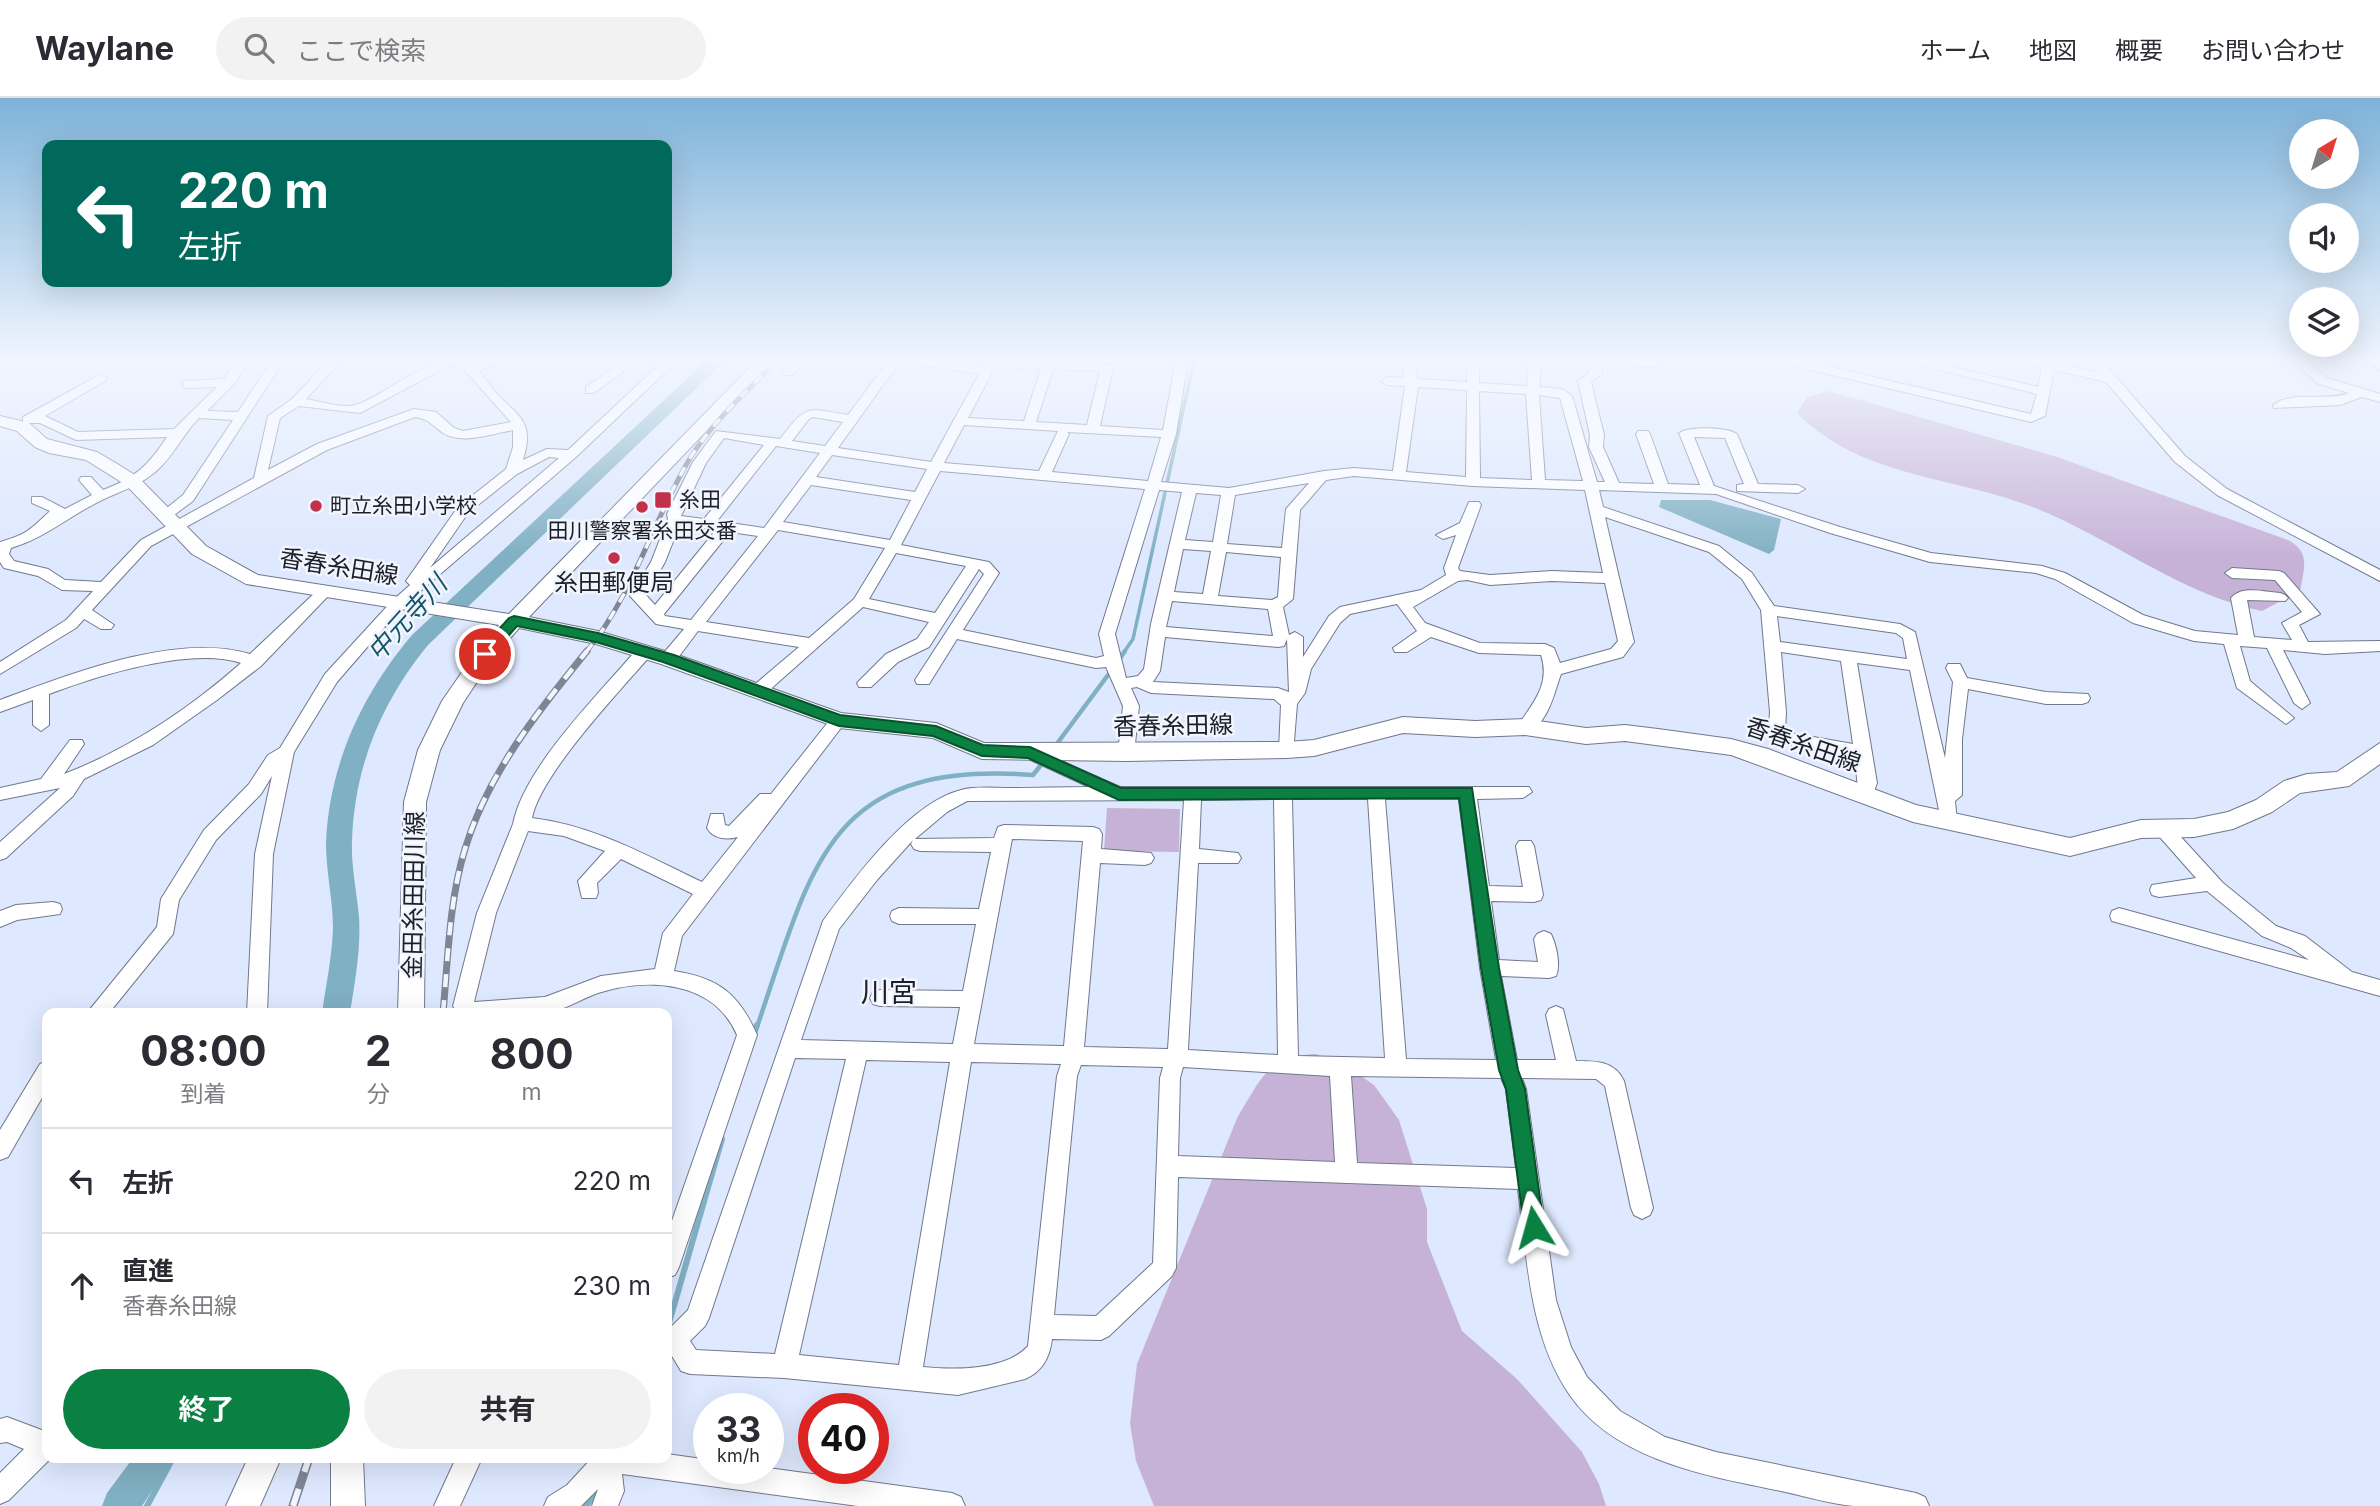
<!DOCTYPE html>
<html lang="ja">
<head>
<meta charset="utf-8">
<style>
	body { margin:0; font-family:Inter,"Noto Sans JP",sans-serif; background:#f2f2f3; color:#2b2b33; height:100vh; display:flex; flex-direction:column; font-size:26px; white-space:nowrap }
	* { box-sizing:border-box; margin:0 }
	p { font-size:23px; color:#7c7c81 }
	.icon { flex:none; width:38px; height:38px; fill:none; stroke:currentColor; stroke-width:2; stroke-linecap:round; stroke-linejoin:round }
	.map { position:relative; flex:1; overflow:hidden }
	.sheet { position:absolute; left:42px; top:910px; width:630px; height:455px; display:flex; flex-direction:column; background:#fff; border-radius:14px; box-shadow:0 7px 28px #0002 }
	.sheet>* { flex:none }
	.banner { position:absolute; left:42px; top:42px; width:630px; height:147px; border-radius:14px; box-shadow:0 7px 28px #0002; background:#00695c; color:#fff; overflow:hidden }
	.needle { width:46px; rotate:38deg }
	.buttons { position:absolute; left:2289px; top:21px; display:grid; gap:14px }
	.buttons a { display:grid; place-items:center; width:70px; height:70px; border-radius:50%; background:#fff; box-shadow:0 7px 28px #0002; font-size:35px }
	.speed { position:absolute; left:693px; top:1295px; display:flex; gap:14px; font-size:35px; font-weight:700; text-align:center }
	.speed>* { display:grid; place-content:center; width:91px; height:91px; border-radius:50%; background:#fff; box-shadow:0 7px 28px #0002; line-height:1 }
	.speed small { font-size:18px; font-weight:400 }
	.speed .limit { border:10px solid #d22; background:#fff; color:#111 }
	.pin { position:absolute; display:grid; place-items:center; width:60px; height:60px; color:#fff; margin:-30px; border:4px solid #fff; border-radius:50%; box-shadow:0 2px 7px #0007 }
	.me { position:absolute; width:77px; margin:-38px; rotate:352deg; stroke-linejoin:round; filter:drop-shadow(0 0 5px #0008) }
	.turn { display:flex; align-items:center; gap:24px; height:147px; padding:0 21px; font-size:32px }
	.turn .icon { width:91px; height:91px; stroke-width:2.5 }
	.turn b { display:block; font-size:49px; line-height:60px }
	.eta { display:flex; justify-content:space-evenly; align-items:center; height:119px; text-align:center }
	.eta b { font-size:42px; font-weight:700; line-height:49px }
	.button { display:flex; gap:14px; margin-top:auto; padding:14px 21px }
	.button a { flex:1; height:80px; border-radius:42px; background:#0b8043; color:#fff; font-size:28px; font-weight:700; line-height:80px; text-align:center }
	.button a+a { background:#f2f2f3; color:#2b2b33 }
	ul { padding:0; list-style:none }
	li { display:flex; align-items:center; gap:21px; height:105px; padding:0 21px; border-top:2px solid #e1e1e2 }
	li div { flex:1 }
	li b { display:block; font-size:26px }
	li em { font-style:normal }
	header { display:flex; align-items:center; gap:42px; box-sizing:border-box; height:98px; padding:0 35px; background:#fff; border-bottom:2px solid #e1e1e2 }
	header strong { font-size:33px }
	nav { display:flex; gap:38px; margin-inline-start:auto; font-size:24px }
	.search { width:490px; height:63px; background:#f2f2f3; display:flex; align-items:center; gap:18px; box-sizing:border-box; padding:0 24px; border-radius:38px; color:#7c7c81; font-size:26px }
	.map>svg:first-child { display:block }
</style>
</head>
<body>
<header>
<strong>Waylane</strong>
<div class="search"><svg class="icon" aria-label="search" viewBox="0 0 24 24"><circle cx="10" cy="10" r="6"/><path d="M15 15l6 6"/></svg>ここで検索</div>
<nav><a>ホーム</a><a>地図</a><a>概要</a><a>お問い合わせ</a></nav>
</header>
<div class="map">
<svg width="2380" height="1408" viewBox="0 0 2380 1408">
	<rect width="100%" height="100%" fill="#dee8fe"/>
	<g fill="#c7b2d7">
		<path d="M1829,293L2057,359L2288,442C2311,454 2304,471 2300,493L2262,513C2179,496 2109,438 2030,408C1951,378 1860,379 1797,315L1807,299Z"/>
		<path d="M1107,710L1180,711L1179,754L1104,753Z"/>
		<path d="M1316,956L1346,968L1374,987L1399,1022L1427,1111V1144L1462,1233L1517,1281L1582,1354L1599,1386L1606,1408H1154L1136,1363L1130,1325L1137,1266L1238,1018C1262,980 1267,958 1316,956Z"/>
	</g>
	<path fill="#80b0c3" d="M1661,402H1710L1781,421L1774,452L1769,456L1659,409Z"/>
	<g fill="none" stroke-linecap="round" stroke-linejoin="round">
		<g stroke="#80b0c3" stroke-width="3.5">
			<path d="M2366,262L2380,273"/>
			<path d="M1124,554L1133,541L1194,262"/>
		</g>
		<g stroke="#80b0c3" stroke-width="4.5">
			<path d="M1118,563L1125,553"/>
			<path d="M1056,647L1111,573"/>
			<path d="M757,929C813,765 828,662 1033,677L1044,663"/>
		</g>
		<g stroke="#80b0c3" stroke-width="6">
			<path d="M753,939L757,927"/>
			<path d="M667,1232L722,1041"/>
			<path d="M147,1408L173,1360"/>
			<path d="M586,1408L601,1389"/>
		</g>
		<g fill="#80b0c3" fill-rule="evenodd">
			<path d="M707,262H726L428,547C381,604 354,670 352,744C351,769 357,794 359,819C361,851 355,883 350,915H322C326,887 332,859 333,830C333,802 326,774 326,745C329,667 362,596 412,537Z"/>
			<path d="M133,1360H173L142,1408H102L107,1395Z"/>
		</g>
		<defs>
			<g id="minor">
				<path d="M237,262H249L235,285L207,313L238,314L272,262H284L193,403L170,420H160L158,417L183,397L233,322L199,320C182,337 172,361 154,375C136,390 119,393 98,404C68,419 43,441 11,450L9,456L14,463L48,471L65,482L101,484L141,442L254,380L268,318L292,301L329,262H342L306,301C320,303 342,311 355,307C385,299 443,244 472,267L486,262H503L479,273C485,280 490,288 496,295C519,319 535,323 523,362L547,351L568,352L659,267L640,262H678L576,359L402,509L337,584L294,654L273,756L267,915H247L255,756L272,678L261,696L216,742L179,802L173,836L109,915H87L157,829L161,801L204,732L249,686L268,657L280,650L325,576L392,503L410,487L406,483L458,409L506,371L513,349V332C492,336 462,347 443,335C432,327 429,321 415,319L327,352L151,448L92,512L114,527L111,531H101L84,521L76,530L0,576V564L66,522L93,493L62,492L38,478L4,470L0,464V444C28,436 31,431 50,413L32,405V399H42L65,411L92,397L79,382L81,379H91L103,392C135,380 148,368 167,339L76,342L40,325H23V319L101,276L107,280L105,283L45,318L78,334L174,331L217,289L187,290L183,289V283L224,281ZM454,265L468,276L511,324L463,333L454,330L436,314L414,311L317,346L268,372L280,320L299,308L360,315ZM549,359L559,360L430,470L468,415L517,376Z"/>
				<path d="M625,262H639L594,295H586V289Z"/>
				<path d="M793,262H806L792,277H784L782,274Z"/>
				<path d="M889,262H901L838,350L931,364L979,276L915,266L909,262H938L982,269L986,262L1111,267L1113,270L1100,328L1163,332L1176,262H1188L1176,336L1161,384L1229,390L1324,373L1354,370L1393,373L1405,288L1387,287L1381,283L1387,279L1405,280L1402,262H1414L1418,281L1467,284V262H1479V285L1527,288L1528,262H1540V289L1562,291L1572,298L1597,384H1605L1589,349L1590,337L1578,283L1590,274L1589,262H1601L1602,276L1591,284L1604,337L1603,349L1619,385L1654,386L1636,336L1638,333H1648L1650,336L1668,386L1700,387L1679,335C1689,328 1727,329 1737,336L1758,386L1798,387L1805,391L1798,395L1737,393V387L1744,386L1725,340L1694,339L1714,388L1840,429L1931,455L2042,468L2065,475L2143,517L2195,533L2238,537L2231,500C2242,487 2264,494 2280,495L2285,497L2288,500L2285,503L2247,502L2254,539L2292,542L2282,525L2302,514L2275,482L2232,480L2225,475L2232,470L2279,473L2284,475L2320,516L2299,527L2308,544L2380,543V553L2325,556L2283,552L2310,605L2302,611L2294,605L2267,550L2240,548L2250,583L2294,620L2286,626L2237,590L2224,546L2194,543L2133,525L2055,481L2036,475L1930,464L1830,435L1716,396L1599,392L1603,409L1719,448L1752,475L1774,508L1900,526L1915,534L1945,660L1953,584L1946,570L1948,566H1960L1967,580L2046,594L2088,596L2090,600L2088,604L2082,606H2046L1968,591L1962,641V697L1955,703L1957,724L1954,729H1942L1939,712L1910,572L1857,565L1877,685L1871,702H1859L1855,659L1776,644L1768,638L1770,614L1761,512L1742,481L1709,454L1605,419L1634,544L1623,559L1561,576C1554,595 1548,628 1525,635L1517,629C1532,606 1551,587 1541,557L1479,555L1431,539L1407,554H1395L1393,550L1417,533L1397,506L1350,516L1340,525L1311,571L1305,595L1297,606L1293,656H1281L1279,652L1281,607L1274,601L1151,595L1137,589L1131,590L1139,608L1134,655L1126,661L1120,659L1118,655L1123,608L1106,569L1096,570L957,541L929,586H917L915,582L984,476L979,471L929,549L898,564L871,589H859L857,585L886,556L917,541L929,524L863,509L765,596H753L751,592L753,588L799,549L698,533L674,565H662L660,561L662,557L684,531L656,526L630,498L651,464L668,421L667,416L693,364L716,333L780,341C807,306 806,310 848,317ZM995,269L1041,271L1024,323L968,320ZM1053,271L1100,273L1087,327L1036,324ZM1418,289L1467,292L1466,379L1406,374ZM1479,293L1526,296L1532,382L1480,380ZM1539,297L1560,300L1583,383L1545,382ZM813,319L843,324L825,348L792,343L809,321ZM964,327L1058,333L1039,373L944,365ZM1067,334L1161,339L1148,383L1052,374L1069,336ZM724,340L764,347L704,421L681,418L706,365ZM776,348L820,355L764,430L717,423ZM832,357L927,371L915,394L816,379ZM940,373L1145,391L1099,536L1104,558L1096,560L963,532L999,475L989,464L901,447ZM1354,378L1473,388L1585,392L1603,475L1552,473L1490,477L1460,473L1458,470L1481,407L1479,404H1469L1460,425L1436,437L1443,441L1456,437L1444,470L1446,477L1421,492L1340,509L1329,518L1303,559V539L1295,534L1289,537L1283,509L1293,501L1300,412L1326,382ZM1309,385L1286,411L1282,450L1227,446L1235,397ZM811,387L911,402L890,442L783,424ZM1159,392L1182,394L1151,526L1144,571L1138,578L1126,580L1115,536ZM1196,395L1221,397L1213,444L1185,442ZM680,426L716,432L655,507L646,497L665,464ZM778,432L885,450L854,501L809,540L706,524ZM730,434L758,438L691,522L665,518L664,516ZM1183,451L1211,453L1203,496L1174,494ZM1226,454L1281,459L1278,499L1272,502L1218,498ZM896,455L966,468L935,515L869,501ZM1467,482L1490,487L1552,483L1605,485L1618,543L1611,551L1560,565L1554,550L1545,546L1480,545L1425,525L1413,509L1458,483ZM1172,503L1268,511L1273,538L1166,529ZM1777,518L1896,535L1903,540L1907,561L1780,544ZM1165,539L1278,549L1284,548L1287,541L1289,594L1278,590L1153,584L1160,573ZM1781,554L1841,563L1853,646L1785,634L1786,614Z"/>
				<path d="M1621,262H1652L1661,266C1652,272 1629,268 1621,262Z"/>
				<path d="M1780,262H1801L2031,316L2037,296L1900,262H1921L2038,289L2042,270L2018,262H2040L2098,274L2088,262H2101L2185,358L2227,391L2380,472V483L2217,397L2175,364L2106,284L2054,272L2045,318L2031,324L1786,266Z"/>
				<path d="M2291,262H2304L2327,280L2380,296V304L2362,299L2340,307L2274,310L2273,307C2292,292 2327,304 2349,295L2319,286Z"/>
				<path d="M2370,262H2380V271Z"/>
				<path d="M325,488L332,493L330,496L261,568L217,602L153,647L84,681L73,698L6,760L0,762V744L60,690L0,702V690L41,681L70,642H82L84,646L64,676C129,651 189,611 241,565C191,548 97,578 49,596V627L41,633L33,627V602L0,614V602C71,576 176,534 250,556L320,490Z"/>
				<path d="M644,549L650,550L652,554L650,558C619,594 540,677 532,720C596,728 645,757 702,784L738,739C727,742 713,741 707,730L711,716H723L725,727L729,728L760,696H771L833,618H845L847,622L682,838L674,873C719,880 739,896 757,937L679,1169L675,1177L667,1180V1137L737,937C714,883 649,879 598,895C581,901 566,911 549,915C521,920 486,915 458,915L453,908L477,815L513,726C524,669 600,595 638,550ZM528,733L564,738L605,753L578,783L582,800H596L598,795L597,785L621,761L693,796L663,835L655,871L601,878L545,899L474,904L496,815Z"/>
				<path d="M1030,649L1120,689H1529L1532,694L1523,700L1477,701L1489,788L1523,789L1516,748L1519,743H1531L1534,748L1543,797L1541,802L1534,804L1491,803L1499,862L1538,864L1534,841L1537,836L1544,833L1551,836C1556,846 1561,867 1556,878L1549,880L1501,878L1517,962H1556L1546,917L1549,911L1556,908L1563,911L1576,963C1596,963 1615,963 1624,983L1653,1110L1650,1117L1642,1121L1634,1117L1631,1110L1605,988L1596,981L1522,980L1526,991L1556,1202L1571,1249L1587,1279L1620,1313L1665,1339L1716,1354L1916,1395L1925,1399L1929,1408C1904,1408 1879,1408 1854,1408C1830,1406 1805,1398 1781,1393C1708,1378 1615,1363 1569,1296C1529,1237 1527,1159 1518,1091L1178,1079L1176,1170L1172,1178L1109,1238L1101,1242L1052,1241C1050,1259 1042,1274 1025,1281L958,1297L784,1280L690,1276L681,1273L672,1258L667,1259V1233L688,1212L823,823C854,781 909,705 961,692C976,688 993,690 1009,690C1035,690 1062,689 1089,689L1024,659L1022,655L1024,651ZM1274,701L1278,957L1188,952L1198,765H1238L1241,760L1238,755L1199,751L1201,702ZM1292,701H1368L1385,960L1298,958ZM1385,701H1459L1480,870L1496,962L1406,961ZM1184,702L1168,951L1084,949L1100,765L1145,767L1151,765L1154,760L1151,755L1101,751L1102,736L1099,731L1093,729L1004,727L998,729L994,740L915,741L947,714L967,703ZM1012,741L1083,743L1064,948L974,946ZM913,742L911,746L914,751L920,753L991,754L979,811L899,810L892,813L890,818L892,823L899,826H976L963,893L880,892L873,894L870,900L873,906L880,908L960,909L953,946L801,942L839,831L877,782ZM795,960L846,961L775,1256L696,1252L690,1243L705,1228L709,1220ZM866,962L950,964L899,1267L799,1257ZM971,964L1061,966L1057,978L1028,1248C1006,1273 953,1272 923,1269ZM1081,967L1163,969L1160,980L1153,1165L1096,1218L1054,1217L1077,978ZM1183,969L1330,978L1335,1064L1178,1058L1180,980ZM1351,978L1501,980L1506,991L1516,1070L1357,1065Z"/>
				<path d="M2164,725L2170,727L2223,785L2276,828L2305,838L2352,874L2380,882V898L2112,823L2110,818L2112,813L2119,810L2309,862L2291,850L2262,838L2207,793L2159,799L2152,797L2150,792L2152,787L2196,780L2158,737L2155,732L2158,727Z"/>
				<path d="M53,804L60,806L62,811L60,816L17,822L0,829V813L16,807Z"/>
				<path d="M47,963V991L8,1059L0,1062V1032L40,966Z"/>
				<path d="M7,1319L47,1334V1360H51L9,1402L0,1406V1375L24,1351L7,1344L0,1345V1321Z"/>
				<path d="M667,1356L709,1362V1370H768L952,1395L961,1399L965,1408H858L622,1376L624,1393L618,1408H592L598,1391L581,1408H544L548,1399L567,1387L592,1360H667Z"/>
				<path d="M456,1360H482L460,1408H434Z"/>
			</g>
			<g id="major">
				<path d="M757,262H774L529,519L598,533L675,556L841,615L936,625L984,645L1287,644L1314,642L1403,619L1475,623L1525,621L1586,630L1625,627L1658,631L1731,641L1768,651L1916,707L2070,740L2141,722L2194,721L2228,714L2256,702L2284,683L2307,676L2337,674L2380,645V666L2349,688L2300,695L2272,714L2233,731L2194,739L2141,740L2070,758L1913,724L1731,657L1625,643L1586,646L1525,637L1475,639L1403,635L1314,658L1287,660L1126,663L982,661L933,640L839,630L661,566L596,546L519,530L492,561L463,605L440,652L426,704L424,915H398L404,704L418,652L442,603L478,551L499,527L246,486L192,456L126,387L86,362L49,355L35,349L17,333L0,328V318L29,325L47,341L97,354L119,367L138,379L206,448L258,477L509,516Z"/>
				<path d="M248,1360H281L260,1408H226Z"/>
				<path d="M331,1360H363L365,1408H331Z"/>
			</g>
		</defs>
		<use href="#minor" stroke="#70788c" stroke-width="2"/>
		<use href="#major" stroke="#70788c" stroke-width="2"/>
		<use href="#minor" fill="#fff" fill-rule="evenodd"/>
		<use href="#major" fill="#fff" fill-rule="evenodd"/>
		<defs>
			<path id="rail-far2" d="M586,554C633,498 652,424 689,362C712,324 747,293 778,262"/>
			<path id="rail-far1" d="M443,915C448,861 449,803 465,751C488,675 538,613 587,553"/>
			<path id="rail" d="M293,1408L309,1360"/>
		</defs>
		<use href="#rail-far2" stroke="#7e8594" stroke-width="5"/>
		<use href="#rail-far1" stroke="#7e8594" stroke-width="7"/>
		<use href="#rail" stroke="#7e8594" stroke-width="9"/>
		<use href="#rail-far2" stroke="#f1f5fe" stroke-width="3.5" stroke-dasharray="10" stroke-linecap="butt"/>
		<use href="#rail-far1" stroke="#f1f5fe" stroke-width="4.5" stroke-dasharray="13" stroke-linecap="butt"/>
		<use href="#rail" stroke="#f1f5fe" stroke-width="6" stroke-dasharray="18" stroke-linecap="butt"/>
	</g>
	<linearGradient id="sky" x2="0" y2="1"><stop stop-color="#7eb2d9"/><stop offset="0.57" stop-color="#f0f5ff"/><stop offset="1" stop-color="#f0f5ff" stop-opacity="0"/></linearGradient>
	<rect width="2380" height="459" fill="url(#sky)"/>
	<path fill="#0b8043" stroke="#07532c" stroke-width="2" d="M514,518L598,535L674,557L840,617L936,628L983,647L1030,649L1121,690H1472L1499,870L1518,972L1525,991L1544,1129L1541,1136L1534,1139L1527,1136L1524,1129L1506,991L1499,972L1481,870L1459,700L1119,702L1028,660L982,658L933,638L839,628L663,564L596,544L517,528L490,559H480V552L509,520Z"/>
	<g fill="#c1314a" stroke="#f1f5fe" stroke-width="2.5">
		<rect x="654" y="393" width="18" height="18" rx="3.5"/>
		<circle cx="316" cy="408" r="7"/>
		<circle cx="642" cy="409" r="7"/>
		<circle cx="614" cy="460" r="7"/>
	</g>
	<g text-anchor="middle" stroke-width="5" stroke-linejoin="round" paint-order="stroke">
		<g font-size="21" fill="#1c1f27" stroke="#f1f5fe" text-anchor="start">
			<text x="679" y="409">糸田</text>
			<text x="330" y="415">町立糸田小学校</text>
			<text x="642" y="440" text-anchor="middle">田川警察署糸田交番</text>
		</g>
		<g font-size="24" fill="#1c1f27" stroke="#f1f5fe">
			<text transform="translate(339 469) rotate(9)" y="8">香春糸田線</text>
			<text transform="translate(1173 628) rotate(-1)" y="8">香春糸田線</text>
			<text transform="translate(1803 647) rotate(19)" y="8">香春糸田線</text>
			<text transform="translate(414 797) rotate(-89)" y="8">金田糸田田川線</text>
		</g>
		<g font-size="24" fill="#1c1f27" stroke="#f1f5fe">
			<text x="614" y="493">糸田郵便局</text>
		</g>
		<g font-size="26" font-style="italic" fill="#17566a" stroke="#f1f5fe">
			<text transform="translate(407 520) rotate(-48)" y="9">中元寺川</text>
		</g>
		<g font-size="28" fill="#1c1f27" stroke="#f1f5fe">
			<text x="889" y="904">川宮</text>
		</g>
	</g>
</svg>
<div class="buttons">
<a><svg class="needle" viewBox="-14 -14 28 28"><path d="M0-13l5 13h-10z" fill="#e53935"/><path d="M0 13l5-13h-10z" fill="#7c7c81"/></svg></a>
<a><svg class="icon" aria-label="sound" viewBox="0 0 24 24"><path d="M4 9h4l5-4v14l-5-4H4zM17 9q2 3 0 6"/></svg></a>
<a><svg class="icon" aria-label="layers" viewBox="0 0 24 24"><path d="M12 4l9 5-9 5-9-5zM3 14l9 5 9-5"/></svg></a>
</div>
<div class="speed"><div>33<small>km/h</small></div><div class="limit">40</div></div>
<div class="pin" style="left:485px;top:556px;background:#d93025"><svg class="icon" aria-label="arrive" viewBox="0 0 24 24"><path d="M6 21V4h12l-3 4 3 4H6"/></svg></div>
<svg class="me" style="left:1534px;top:1129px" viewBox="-20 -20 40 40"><path d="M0-17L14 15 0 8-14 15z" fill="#0b8043" stroke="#fff" stroke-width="4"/></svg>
<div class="banner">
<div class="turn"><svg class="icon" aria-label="left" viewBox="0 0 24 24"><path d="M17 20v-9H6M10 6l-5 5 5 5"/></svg><div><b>220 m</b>左折</div></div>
</div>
<section class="sheet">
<div class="eta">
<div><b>08:00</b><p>到着</p></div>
<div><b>2</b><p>分</p></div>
<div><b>800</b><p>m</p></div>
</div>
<ul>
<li><svg class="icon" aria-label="left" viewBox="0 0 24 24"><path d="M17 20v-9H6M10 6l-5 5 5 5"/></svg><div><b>左折</b></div><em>220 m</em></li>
<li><svg class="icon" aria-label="ahead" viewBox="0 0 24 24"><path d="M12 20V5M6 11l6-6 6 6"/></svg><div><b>直進</b><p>香春糸田線</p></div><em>230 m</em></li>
</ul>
<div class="button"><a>終了</a><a>共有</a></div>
</section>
</div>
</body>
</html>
